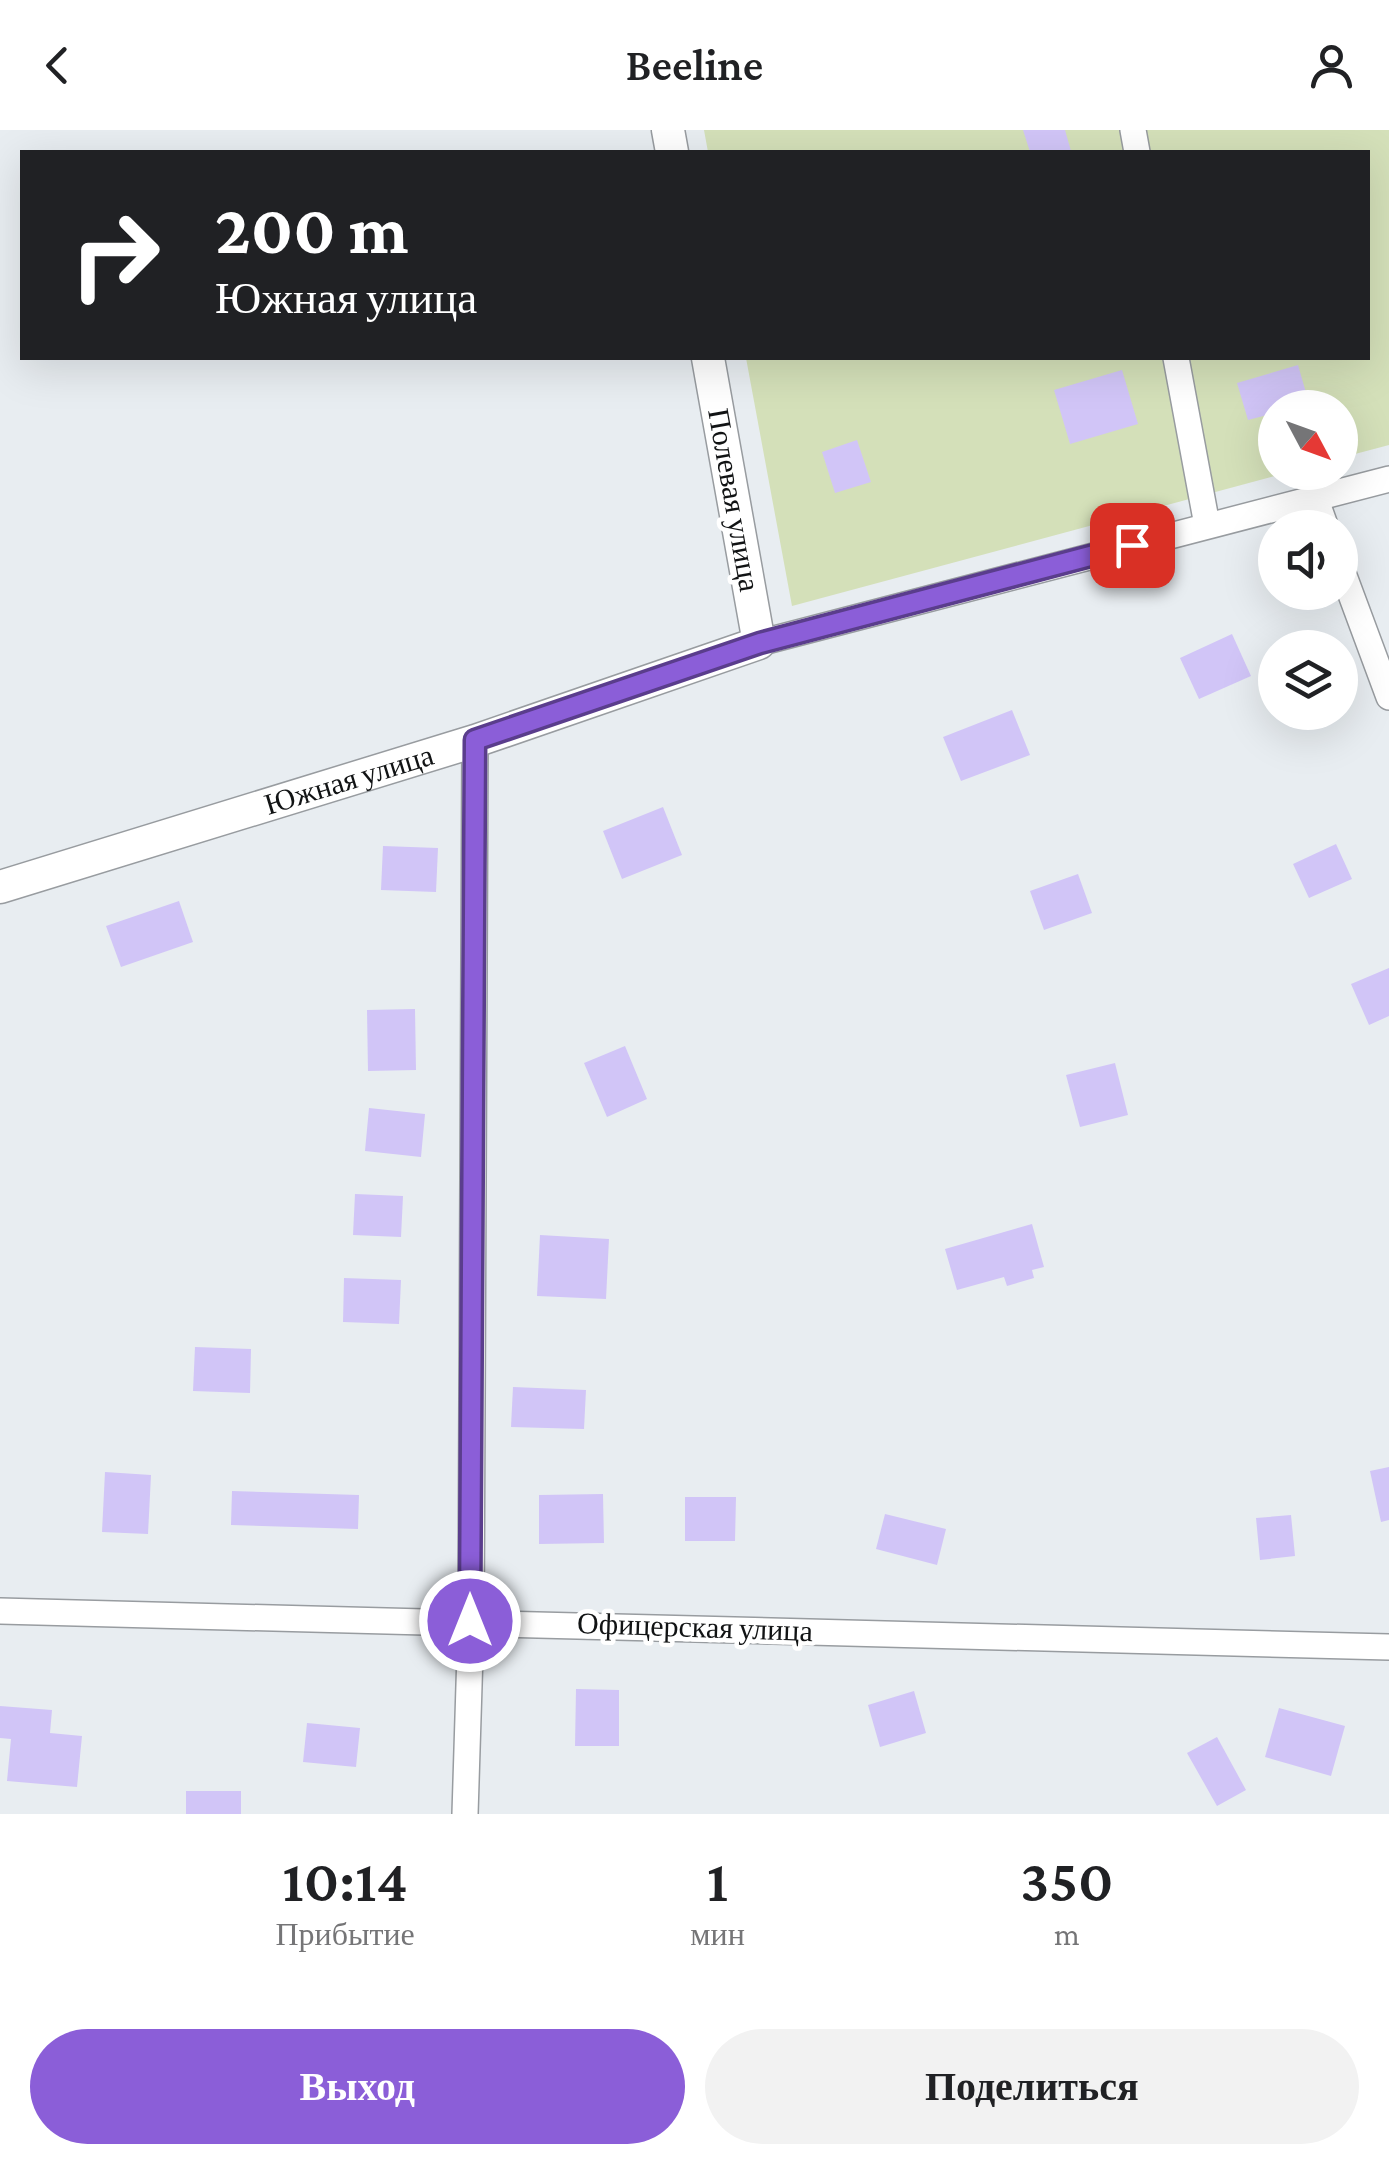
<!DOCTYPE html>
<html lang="ru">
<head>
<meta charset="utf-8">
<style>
	body { margin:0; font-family:"Crimson Pro",serif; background:#f2f2f2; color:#202124; height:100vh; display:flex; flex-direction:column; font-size:38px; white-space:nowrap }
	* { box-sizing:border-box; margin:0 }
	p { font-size:32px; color:#757577 }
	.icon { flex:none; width:55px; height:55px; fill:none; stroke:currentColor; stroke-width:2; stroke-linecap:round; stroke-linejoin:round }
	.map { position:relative; height:1684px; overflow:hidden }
	.panel { display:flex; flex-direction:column; background:#fff; flex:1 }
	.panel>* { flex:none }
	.banner { position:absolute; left:20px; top:20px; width:1350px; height:210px; border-radius:0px; box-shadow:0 10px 40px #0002; background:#202124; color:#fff; overflow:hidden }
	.needle { width:65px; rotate:131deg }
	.fabs { position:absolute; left:1258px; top:260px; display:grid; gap:20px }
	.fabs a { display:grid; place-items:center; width:100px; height:100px; border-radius:50%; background:#fff; box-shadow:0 10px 40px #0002; font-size:50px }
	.pin { position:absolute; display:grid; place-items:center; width:85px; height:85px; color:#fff; margin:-42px; border-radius:20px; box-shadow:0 5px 15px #0006 }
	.me { position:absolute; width:110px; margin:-55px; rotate:0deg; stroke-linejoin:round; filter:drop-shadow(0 0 8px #0008) }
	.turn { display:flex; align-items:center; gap:35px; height:210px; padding:0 30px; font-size:45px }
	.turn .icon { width:130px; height:130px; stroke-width:2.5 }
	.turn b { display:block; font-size:70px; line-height:85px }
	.eta { display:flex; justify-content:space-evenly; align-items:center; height:170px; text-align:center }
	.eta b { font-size:60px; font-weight:600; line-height:70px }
	.primary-button { display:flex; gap:20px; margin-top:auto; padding:20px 30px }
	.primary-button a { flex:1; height:115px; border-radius:60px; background:#8b5ed8; color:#fff; font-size:40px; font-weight:600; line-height:115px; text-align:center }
	.primary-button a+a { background:#f2f2f2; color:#202124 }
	header { display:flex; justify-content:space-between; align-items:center; height:130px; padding:0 30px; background:#fff; font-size:45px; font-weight:600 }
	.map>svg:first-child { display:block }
</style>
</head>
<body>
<header><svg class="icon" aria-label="back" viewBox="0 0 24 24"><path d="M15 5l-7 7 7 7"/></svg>Beeline<svg class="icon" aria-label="person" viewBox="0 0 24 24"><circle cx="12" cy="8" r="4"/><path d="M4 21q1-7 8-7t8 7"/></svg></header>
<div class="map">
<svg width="1389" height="1684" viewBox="0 0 1389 1684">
	<rect width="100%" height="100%" fill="#e8edf1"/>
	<path fill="#d4e0b9" d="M704,0H1389V315L1340,328V278H1275V342L1286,343L792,476L746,228H1368V22H708Z"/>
	<g fill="#d1c5f7">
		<path d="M1023,0H1065L1071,21L1030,22Z"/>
		<path d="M1298,235L1309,273L1275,278V283L1248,290L1237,253Z"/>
		<path d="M1122,240L1138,294L1070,314L1054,260Z"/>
		<path d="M857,310L871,352L835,363L822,322Z"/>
		<path d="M1232,504L1251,546L1199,569L1180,528Z"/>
		<path d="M1012,580L1030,625L961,651L943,607Z"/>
		<path d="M663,677L682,725L622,749L603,701Z"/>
		<path d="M1336,714L1352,749L1309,768L1293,734Z"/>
		<path d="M383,716L438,718L436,762L381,760Z"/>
		<path d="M1078,744L1092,783L1044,800L1030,761Z"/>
		<path d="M179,771L193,812L121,837L106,796Z"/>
		<path d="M1389,838V886L1369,895L1351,854Z"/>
		<path d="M415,879L416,940L368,941L367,880Z"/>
		<path d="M625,916L647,969L607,987L584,933Z"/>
		<path d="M1115,933L1128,985L1080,997L1066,945Z"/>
		<path d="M369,978L425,984L421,1027L365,1021Z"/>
		<path d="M355,1064L403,1066L401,1107L353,1105Z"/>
		<path d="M1032,1094L1044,1137L1032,1140L1034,1148L1007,1156L1004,1147L957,1160L945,1119Z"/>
		<path d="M540,1105L609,1109L606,1169L537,1166Z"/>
		<path d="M344,1148L401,1150L399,1194L343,1192Z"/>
		<path d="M195,1217L251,1219L250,1263L193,1261Z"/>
		<path d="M513,1257L586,1260L584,1299L511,1297Z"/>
		<path d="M1389,1337V1390L1381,1392L1370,1341Z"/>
		<path d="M105,1342L151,1345L148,1404L102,1402Z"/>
		<path d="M232,1361L359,1365L358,1399L231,1395Z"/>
		<path d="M603,1364L604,1413L539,1414V1365Z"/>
		<path d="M685,1367H736L735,1411H685Z"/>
		<path d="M885,1384L946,1399L937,1435L876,1419Z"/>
		<path d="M1291,1385L1295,1426L1260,1430L1256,1388Z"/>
		<path d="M576,1559L619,1560V1616H575Z"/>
		<path d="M914,1561L926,1603L880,1617L868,1575Z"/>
		<path d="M0,1576L52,1580L50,1603L82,1606L77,1657L7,1651L11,1609L0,1608Z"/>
		<path d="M1279,1578L1345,1596L1331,1646L1265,1627Z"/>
		<path d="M307,1593L360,1598L356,1637L303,1632Z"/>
		<path d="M1217,1607L1246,1660L1217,1676L1187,1623Z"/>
		<rect x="186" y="1661" width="55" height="23"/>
	</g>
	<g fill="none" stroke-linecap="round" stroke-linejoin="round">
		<defs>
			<g id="minor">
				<path d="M1133,0L1137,22"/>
				<path d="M1176,228L1207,395"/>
				<path d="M1316,370L1326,398"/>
				<path d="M1340,435L1389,567"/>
				<path d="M759,513L1389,349"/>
				<path d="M0,1481L1389,1517"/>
				<path d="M465,1684L471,1491L475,611"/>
			</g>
			<g id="tertiary">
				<path d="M668,0L672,22"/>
				<path id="s1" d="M0,757L475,611L759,513L708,228"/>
			</g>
		</defs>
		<use href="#minor" stroke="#989ca0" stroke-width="28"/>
		<use href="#tertiary" stroke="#989ca0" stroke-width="35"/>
		<use href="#minor" stroke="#fff" stroke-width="25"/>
		<use href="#tertiary" stroke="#fff" stroke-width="32"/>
	</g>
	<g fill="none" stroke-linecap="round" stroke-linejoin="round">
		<defs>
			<path id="route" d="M470,1491L475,610L760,513L1132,415"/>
		</defs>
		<use href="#route" stroke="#5a3d8c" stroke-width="25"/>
		<use href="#route" stroke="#8b5ed8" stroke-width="18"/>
	</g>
	<g text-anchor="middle" stroke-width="9" stroke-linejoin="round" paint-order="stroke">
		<g font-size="30" fill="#111314" stroke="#fff">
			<text transform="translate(734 370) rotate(80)" y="10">Полевая улица</text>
			<text dy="10" stroke="none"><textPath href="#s1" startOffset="365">Южная улица</textPath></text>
			<text transform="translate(695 1497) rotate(2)" y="10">Офицерская улица</text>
		</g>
	</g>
</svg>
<div class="fabs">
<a><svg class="needle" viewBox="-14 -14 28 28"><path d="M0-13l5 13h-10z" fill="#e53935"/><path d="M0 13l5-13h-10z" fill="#757577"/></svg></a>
<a><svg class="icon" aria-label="sound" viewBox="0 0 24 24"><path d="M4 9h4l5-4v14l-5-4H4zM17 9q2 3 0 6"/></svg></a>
<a><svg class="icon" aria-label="layers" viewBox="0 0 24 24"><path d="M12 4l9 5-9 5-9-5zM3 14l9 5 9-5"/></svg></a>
</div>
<div class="pin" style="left:1132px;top:415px;background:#d93025"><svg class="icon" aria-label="arrive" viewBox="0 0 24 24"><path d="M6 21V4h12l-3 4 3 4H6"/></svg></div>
<svg class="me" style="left:470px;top:1491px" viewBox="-20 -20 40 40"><circle r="17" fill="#8b5ed8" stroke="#fff" stroke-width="3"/><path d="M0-11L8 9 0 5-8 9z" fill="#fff"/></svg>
<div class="banner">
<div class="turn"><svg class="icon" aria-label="right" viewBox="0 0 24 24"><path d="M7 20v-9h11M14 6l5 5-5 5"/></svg><div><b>200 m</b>Южная улица</div></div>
</div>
</div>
<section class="panel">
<div class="eta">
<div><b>10:14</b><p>Прибытие</p></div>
<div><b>1</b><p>мин</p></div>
<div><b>350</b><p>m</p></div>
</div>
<div class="primary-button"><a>Выход</a><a>Поделиться</a></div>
</section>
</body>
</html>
